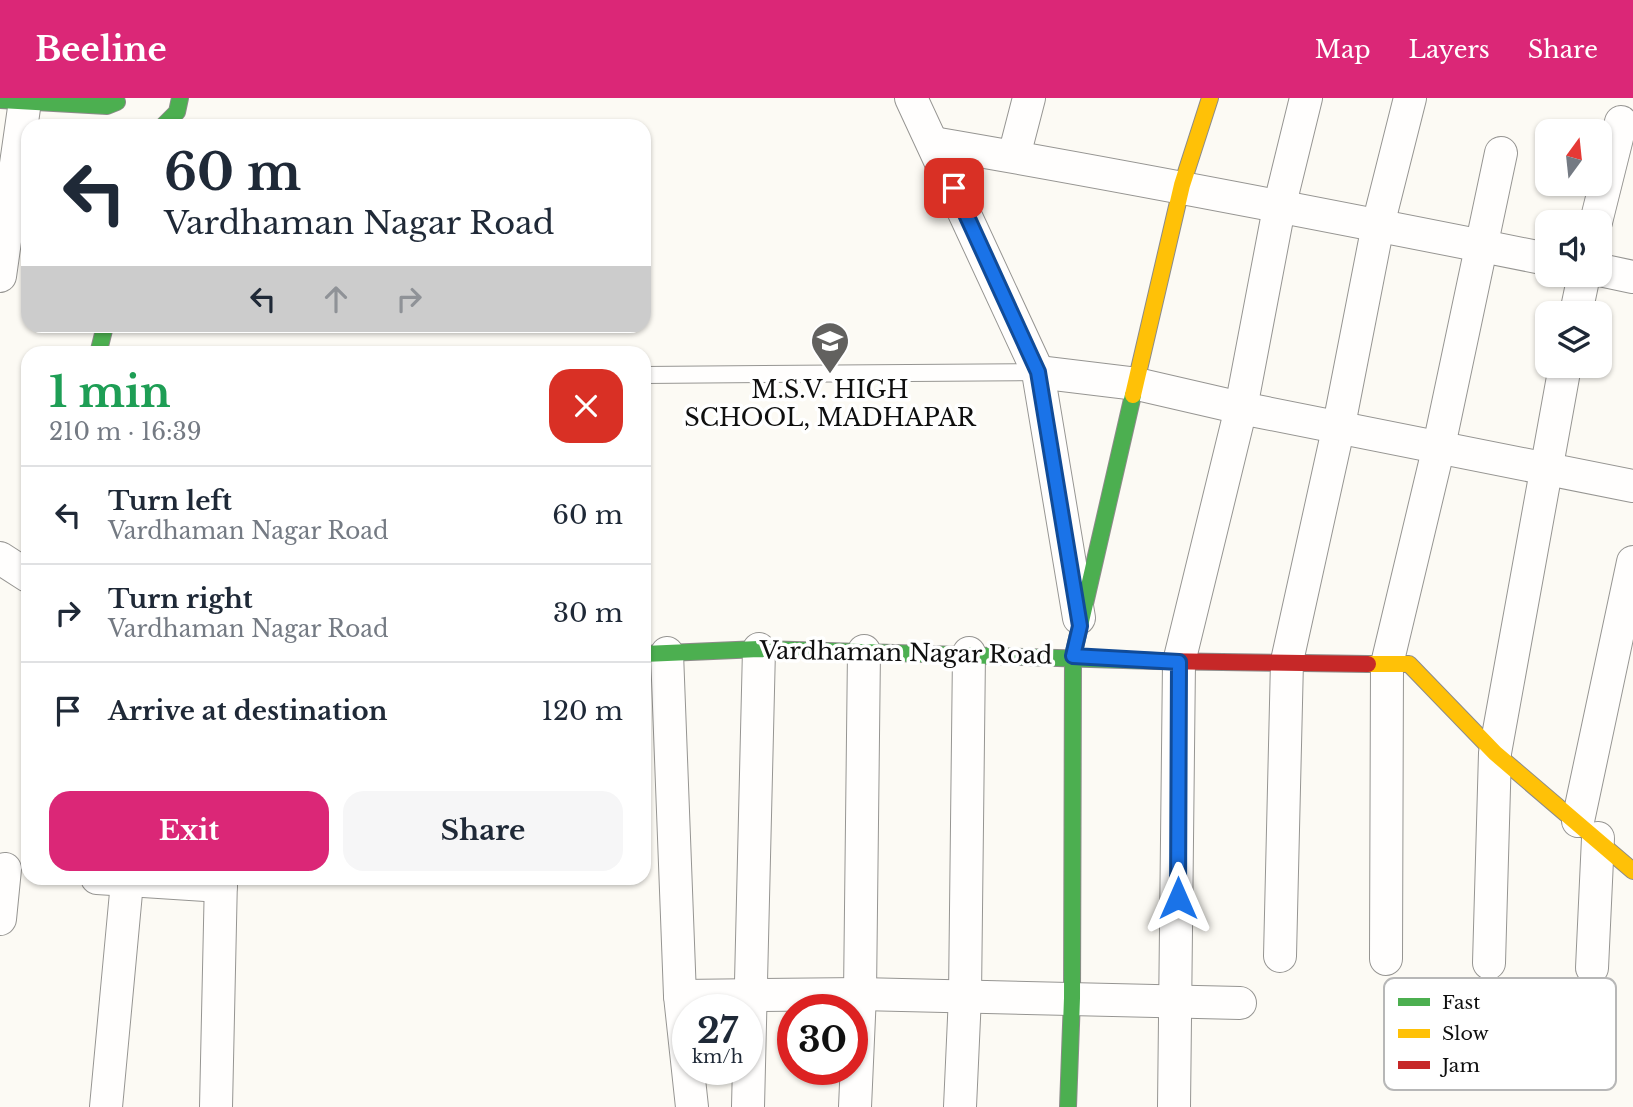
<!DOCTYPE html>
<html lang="en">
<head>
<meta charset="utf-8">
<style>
	body { margin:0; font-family:"Libre Baskerville",serif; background:#f6f6f7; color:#1f2937; height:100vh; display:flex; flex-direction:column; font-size:26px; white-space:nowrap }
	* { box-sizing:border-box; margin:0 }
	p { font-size:23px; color:#747a83 }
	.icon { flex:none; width:38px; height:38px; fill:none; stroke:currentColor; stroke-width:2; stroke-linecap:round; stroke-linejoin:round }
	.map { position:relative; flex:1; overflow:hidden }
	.drawer { position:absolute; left:21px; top:248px; width:630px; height:539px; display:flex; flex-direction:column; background:#fff; border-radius:21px; box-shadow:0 2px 5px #0004 }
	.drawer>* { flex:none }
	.banner { position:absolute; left:21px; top:21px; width:630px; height:214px; border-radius:21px; box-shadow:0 2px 5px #0004; background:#fff; color:#1f2937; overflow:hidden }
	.needle { width:46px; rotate:15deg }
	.controls { position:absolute; left:1535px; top:21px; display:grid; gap:14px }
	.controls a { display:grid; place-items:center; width:77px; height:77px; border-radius:14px; background:#fff; box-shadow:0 2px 5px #0004; font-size:35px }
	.speed { position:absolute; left:672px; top:896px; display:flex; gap:14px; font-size:35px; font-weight:700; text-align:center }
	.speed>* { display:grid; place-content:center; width:91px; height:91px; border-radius:50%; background:#fff; box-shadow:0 2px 5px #0004; line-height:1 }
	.speed small { font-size:18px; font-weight:400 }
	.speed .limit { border:10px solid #d22; background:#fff; color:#111 }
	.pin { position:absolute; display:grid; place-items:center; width:60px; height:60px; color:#fff; margin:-30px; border-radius:14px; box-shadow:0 4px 10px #0006 }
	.me { position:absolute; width:77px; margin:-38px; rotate:0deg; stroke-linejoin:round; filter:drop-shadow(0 0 5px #0008) }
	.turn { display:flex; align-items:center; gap:24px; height:147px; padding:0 28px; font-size:32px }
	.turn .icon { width:91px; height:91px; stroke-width:2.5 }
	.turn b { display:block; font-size:49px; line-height:60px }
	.lanes { display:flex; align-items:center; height:66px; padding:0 28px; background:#0003; justify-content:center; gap:35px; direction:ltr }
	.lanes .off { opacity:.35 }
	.round { display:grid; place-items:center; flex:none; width:74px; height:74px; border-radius:21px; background:#f6f6f7 }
	.overview { display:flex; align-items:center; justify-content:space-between; height:119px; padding:0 28px }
	h1 { font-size:42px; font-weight:700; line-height:52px; color:#1e9e55 }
	.button { display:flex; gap:14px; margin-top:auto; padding:14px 28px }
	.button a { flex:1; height:80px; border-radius:21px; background:#db2777; color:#fff; font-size:28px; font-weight:700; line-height:80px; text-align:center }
	.button a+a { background:#f6f6f7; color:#1f2937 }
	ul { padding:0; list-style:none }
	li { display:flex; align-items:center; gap:21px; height:98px; padding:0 28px; border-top:2px solid #e0e1e3 }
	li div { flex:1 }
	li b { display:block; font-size:26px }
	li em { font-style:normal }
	header { display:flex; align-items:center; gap:42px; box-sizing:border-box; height:98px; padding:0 35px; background:#db2777; color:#fff }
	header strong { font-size:33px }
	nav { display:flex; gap:38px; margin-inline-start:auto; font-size:24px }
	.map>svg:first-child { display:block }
</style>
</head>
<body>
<header>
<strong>Beeline</strong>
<nav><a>Map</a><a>Layers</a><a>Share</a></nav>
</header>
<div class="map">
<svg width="1633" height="1009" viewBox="0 0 1633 1009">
	<rect width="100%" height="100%" fill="#fcfaf4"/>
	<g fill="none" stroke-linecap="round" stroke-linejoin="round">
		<defs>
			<path id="lane" d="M644,277L1038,274"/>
			<g id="street">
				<path d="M911,0L1038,274L1079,520"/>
				<path d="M933,45C1138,80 1342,120 1547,161"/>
				<path d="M1014,58L1029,0"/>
				<path d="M1596,124L1621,24"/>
				<path d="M1600,172L1633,179"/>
				<path d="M0,178L25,3"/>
				<path d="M1576,215L1584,177"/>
				<path d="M1038,274L1137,286L1241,310L1633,388"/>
				<path d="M0,460L28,478"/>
				<path d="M667,555L680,898L692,1009"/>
				<path d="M1578,723L1633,464"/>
				<path d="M97,780L221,788"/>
				<path d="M0,821L5,771"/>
				<path d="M1280,858L1287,563L1339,327L1378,127L1410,0"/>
				<path d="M1386,861L1387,566L1439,348L1501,55"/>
				<path d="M1489,865L1495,655L1565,268"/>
				<path d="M1592,870L1598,740"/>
				<path d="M680,898L860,896L1240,905"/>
				<path d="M106,1009L127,784"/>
				<path d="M216,1009L221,780"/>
				<path d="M748,1009L759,551"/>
				<path d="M855,1009L860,896L864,553"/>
				<path d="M960,1009L965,898L969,555"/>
				<path d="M1174,1009L1179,564L1241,310L1279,110L1306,0"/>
			</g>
			<g id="fast">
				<path d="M0,2L107,8L117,4"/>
				<path d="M163,28L177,14L180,0"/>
				<path d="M98,256L105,228"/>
				<path d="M644,556L759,551L1156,563"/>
				<path d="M1068,1009L1072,900L1073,558L1133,297"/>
			</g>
			<g id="slow">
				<path d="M1133,297L1182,87L1210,0"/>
				<path d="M1368,566H1409L1495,655L1633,773"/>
			</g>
			<path id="jam" d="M1156,563L1368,566"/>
		</defs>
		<use href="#lane" stroke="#969592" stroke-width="18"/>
		<use href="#street" stroke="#969592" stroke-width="34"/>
		<use href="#fast" stroke="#8c8b89" stroke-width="18"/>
		<use href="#slow" stroke="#8c8b89" stroke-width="18"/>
		<use href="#jam" stroke="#8c8b89" stroke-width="18"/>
		<use href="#lane" stroke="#fffefd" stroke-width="16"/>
		<use href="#street" stroke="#fffefd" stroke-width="32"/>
		<use href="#fast" stroke="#4caf50" stroke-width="16"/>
		<use href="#slow" stroke="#ffc107" stroke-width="16"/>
		<use href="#jam" stroke="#c62828" stroke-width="16"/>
	</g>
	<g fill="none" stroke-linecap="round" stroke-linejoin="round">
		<defs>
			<path id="route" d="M954,90L1038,274L1080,528L1073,558L1179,564L1178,800"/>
		</defs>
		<use href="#route" stroke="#114b97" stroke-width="18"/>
		<use href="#route" stroke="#1a73e8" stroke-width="12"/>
	</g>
	<defs>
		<symbol id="school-pin" viewBox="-11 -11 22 30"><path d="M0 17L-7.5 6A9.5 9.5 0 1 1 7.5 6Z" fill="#62615f" stroke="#fff"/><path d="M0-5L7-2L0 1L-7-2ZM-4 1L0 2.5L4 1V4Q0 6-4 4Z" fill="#fff"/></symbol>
	</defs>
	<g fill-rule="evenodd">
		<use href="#school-pin" x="808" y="221" width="44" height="60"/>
	</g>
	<g text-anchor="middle" stroke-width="7" stroke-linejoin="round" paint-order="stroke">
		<g font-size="24" fill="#0f0f0f" stroke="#fff">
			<text x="830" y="300">M.S.V. HIGH<tspan x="830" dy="28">SCHOOL, MADHAPAR</tspan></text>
		</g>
		<g font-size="24" fill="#0f0f0f" stroke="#fff">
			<text transform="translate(906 555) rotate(1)" y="8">Vardhaman Nagar Road</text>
		</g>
	</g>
	<rect x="1384" y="880" width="232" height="112" rx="10" fill="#fff" stroke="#b7b7b7" stroke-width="2"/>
	<rect x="1398" y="900" width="32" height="8" fill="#4caf50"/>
	<rect x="1398" y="931" width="32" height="9" fill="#ffc107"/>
	<rect x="1398" y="963" width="32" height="8" fill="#c62828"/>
	<g font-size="19" fill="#0f0f0f">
		<text x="1442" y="911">Fast</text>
		<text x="1442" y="942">Slow</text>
		<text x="1442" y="974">Jam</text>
	</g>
</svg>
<div class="controls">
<a><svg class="needle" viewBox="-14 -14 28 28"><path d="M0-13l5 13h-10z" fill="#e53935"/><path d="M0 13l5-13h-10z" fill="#747a83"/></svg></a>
<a><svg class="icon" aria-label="sound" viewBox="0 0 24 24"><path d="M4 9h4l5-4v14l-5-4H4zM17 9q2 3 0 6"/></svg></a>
<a><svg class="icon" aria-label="layers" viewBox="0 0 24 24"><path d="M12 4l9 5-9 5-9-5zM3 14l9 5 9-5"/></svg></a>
</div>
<div class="speed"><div>27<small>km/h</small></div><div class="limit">30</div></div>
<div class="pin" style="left:954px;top:90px;background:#d93025"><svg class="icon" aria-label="arrive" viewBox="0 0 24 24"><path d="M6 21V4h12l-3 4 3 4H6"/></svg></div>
<svg class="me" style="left:1178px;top:800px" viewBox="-20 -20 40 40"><path d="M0-17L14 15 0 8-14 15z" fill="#1a73e8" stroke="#fff" stroke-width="4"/></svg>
<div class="banner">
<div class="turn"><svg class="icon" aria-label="left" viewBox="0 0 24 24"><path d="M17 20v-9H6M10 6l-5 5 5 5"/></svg><div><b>60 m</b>Vardhaman Nagar Road</div></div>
<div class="lanes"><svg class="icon" aria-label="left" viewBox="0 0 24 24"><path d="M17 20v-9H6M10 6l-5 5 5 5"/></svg><svg class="icon off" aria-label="ahead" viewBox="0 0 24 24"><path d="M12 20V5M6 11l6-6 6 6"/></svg><svg class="icon off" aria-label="right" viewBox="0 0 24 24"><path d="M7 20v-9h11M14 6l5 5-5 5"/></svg></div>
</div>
<section class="drawer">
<div class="overview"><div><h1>1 min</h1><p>210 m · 16:39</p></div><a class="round" style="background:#d93025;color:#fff"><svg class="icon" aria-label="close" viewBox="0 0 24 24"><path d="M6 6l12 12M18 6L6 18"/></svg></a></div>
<ul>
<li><svg class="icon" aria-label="left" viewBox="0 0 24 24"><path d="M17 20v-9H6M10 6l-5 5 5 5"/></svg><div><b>Turn left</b><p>Vardhaman Nagar Road</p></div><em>60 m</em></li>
<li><svg class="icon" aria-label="right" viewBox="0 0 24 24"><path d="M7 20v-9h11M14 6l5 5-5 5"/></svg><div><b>Turn right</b><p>Vardhaman Nagar Road</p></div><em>30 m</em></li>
<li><svg class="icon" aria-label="arrive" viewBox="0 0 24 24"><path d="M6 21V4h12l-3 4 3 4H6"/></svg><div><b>Arrive at destination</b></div><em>120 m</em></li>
</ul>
<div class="button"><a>Exit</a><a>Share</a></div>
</section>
</div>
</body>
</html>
